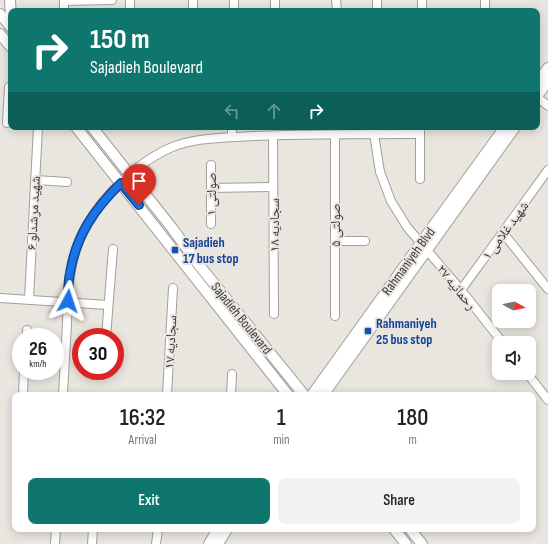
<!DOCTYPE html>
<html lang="en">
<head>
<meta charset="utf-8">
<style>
	body { margin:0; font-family:"Sofia Sans Condensed","Noto Naskh Arabic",sans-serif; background:#f2f2f2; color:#222; height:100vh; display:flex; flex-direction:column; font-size:15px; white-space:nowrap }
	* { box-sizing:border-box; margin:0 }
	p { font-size:13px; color:#767676 }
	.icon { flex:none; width:22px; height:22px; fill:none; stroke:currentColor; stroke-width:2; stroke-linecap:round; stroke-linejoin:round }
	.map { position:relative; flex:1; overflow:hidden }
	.sheet { position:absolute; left:12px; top:392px; width:524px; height:140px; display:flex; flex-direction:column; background:#fff; border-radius:8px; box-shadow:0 2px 10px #0003 }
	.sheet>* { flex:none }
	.banner { position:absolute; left:8px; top:8px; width:532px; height:122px; border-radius:8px; box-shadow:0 2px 10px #0003; background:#0f766e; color:#fff; overflow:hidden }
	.needle { width:26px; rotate:98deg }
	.controls { position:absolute; left:492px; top:284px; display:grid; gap:8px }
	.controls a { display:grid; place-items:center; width:44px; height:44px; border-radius:8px; background:#fff; box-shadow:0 2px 10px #0003; font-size:20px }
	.speed { position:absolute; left:12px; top:328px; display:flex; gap:8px; font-size:20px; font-weight:700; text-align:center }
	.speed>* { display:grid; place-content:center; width:52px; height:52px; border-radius:50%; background:#fff; box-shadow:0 2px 10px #0003; line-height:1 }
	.speed small { font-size:10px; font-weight:400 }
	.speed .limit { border:6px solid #d22; background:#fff; color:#111 }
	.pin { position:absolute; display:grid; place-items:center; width:34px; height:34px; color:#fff; margin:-41px -17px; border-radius:50% 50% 50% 0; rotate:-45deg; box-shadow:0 0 4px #0007 }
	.pin .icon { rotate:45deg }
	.me { position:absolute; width:44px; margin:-22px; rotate:5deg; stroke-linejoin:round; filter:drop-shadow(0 0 3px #0008) }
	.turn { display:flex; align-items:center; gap:14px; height:84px; padding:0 16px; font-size:18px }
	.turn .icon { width:52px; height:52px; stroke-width:2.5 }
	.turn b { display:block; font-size:28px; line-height:34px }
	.lanes { display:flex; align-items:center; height:38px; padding:0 16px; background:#0003; justify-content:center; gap:20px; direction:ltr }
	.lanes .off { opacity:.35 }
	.eta { display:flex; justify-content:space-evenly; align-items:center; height:68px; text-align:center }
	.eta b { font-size:24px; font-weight:600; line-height:28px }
	.cta { display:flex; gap:8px; margin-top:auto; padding:8px 16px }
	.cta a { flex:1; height:46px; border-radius:8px; background:#0f766e; color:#fff; font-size:16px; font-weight:600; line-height:46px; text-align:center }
	.cta a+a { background:#f2f2f2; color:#222 }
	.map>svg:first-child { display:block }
</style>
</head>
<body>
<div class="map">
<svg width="548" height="544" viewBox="0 0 548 544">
	<rect width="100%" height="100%" fill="#e9e5df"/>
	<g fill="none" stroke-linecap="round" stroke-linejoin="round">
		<defs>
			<g id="minor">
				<path d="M64,0V11"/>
				<path d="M130,0V11"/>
				<path d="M193,0V11"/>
				<path d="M234,0V11"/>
				<path d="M336,0L337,11"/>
				<path d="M377,0V11"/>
				<path d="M422,0V11"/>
				<path d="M64,1L112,0"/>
				<path d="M275,11V0"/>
				<path d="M485,11V0"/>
				<path d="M537,97L548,106"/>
				<path d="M7,123L9,87"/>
				<path d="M374,127V134L380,172L391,201L407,227L461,290L503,343"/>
				<path d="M273,136L274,314"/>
				<path d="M232,137V127"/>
				<path d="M420,179V127"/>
				<path d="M35,180L67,182"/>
				<path d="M211,188L273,187"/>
				<path d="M211,224V165"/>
				<path d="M503,233L548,289"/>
				<path d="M335,241H365"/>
				<path d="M461,290L548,170"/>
				<path d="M0,298L108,305"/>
				<path d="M29,299L38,127"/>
				<path d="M335,316V135"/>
				<path d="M27,337V330"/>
				<path d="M106,337L113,249"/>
				<path d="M104,373V371"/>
				<path d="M527,373L548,400"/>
				<path d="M23,395L24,371"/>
				<path d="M63,395C64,371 66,347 67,322C68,299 68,276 75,253C87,211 130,166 170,148C195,137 226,138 253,136C309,134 364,134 420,134"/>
				<path d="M167,395L173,288"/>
				<path d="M231,395L232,374"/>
				<path d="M55,544L56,529"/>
				<path d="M92,544L93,529"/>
				<path d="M156,544L158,529"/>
			</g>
			<g id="major">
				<path d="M10,0L11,19"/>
				<path d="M0,14L11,27"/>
				<path d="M0,34L11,47"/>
				<path d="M537,83L548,68"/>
				<path d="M537,96L548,81"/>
				<path d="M76,127L288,395"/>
				<path d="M92,127L172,228L199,265L304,395"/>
				<path d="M312,395L421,243L505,127"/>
				<path d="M323,395L515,127"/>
				<path d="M394,529L406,544"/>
				<path d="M410,529L422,544"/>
				<path d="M209,544L218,529"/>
				<path d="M218,544L227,529"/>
			</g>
		</defs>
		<use href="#minor" stroke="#a39f99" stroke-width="10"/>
		<use href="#major" stroke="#a39f99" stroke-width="12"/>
		<use href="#minor" stroke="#fff" stroke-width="8"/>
		<use href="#major" stroke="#fff" stroke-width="10"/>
	</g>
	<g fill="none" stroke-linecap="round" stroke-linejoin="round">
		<defs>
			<path id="route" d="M68,301C68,292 68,282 70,273C76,236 94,209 121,183L139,205"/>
		</defs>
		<use href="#route" stroke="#114b97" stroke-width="10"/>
		<use href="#route" stroke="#1a73e8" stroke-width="7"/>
	</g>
	<g fill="#1a4fb4" stroke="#e9e5df" stroke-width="1.5">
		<rect x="171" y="246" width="8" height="8" rx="2"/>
		<rect x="364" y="327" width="8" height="8" rx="2"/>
	</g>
	<g text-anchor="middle" stroke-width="4" stroke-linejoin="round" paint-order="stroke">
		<g font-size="14" fill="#3c3a38" stroke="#e9e5df">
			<text transform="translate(211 194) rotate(-90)" y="5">صولتی ۱</text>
			<text transform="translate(33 213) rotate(-87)" y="5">شهید مرشدلو ۶</text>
			<text transform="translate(274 225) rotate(-90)" y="5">سجادیه ۱۸</text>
			<text transform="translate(335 225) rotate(-90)" y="5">صولتی ۵</text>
			<text transform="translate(505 230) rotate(-54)" y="5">شهید غلامی ۱</text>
			<text transform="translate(408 261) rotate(-54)" y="5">Rahmaniyeh Blvd</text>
			<text transform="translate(457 287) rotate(51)" y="5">رحمانیه ۲۷</text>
			<text transform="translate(242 318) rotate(51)" y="5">Sajadieh Boulevard</text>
			<text transform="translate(170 342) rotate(-87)" y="5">سجادیه ۱۷</text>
		</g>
		<g font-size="14" font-weight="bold" fill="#164399" stroke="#e9e5df" text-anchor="start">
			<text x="183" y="247">Sajadieh<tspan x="183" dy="16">17 bus stop</tspan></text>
			<text x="376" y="328">Rahmaniyeh<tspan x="376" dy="16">25 bus stop</tspan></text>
		</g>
	</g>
</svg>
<div class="controls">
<a><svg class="needle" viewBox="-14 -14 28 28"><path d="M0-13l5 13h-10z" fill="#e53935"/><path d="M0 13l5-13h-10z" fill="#767676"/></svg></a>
<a><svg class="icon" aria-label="sound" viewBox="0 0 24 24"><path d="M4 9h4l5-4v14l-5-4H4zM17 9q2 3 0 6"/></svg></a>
</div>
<div class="speed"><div>26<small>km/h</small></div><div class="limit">30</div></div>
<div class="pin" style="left:139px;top:205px;background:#d93025"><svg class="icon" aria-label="arrive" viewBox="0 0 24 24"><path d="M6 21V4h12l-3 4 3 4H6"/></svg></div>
<svg class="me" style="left:68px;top:301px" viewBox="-20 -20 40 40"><path d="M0-17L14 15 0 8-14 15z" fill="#1a73e8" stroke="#fff" stroke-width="4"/></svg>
<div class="banner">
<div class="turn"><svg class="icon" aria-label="right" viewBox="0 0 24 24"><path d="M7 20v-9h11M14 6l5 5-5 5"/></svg><div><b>150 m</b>Sajadieh Boulevard</div></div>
<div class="lanes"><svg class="icon off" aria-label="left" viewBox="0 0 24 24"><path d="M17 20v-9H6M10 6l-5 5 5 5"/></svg><svg class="icon off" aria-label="ahead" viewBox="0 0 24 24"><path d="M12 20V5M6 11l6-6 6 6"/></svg><svg class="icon" aria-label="right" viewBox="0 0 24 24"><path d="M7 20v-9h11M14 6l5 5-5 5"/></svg></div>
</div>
<section class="sheet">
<div class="eta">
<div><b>16:32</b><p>Arrival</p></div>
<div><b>1</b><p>min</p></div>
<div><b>180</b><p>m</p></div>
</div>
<div class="cta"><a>Exit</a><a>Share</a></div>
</section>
</div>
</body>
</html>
